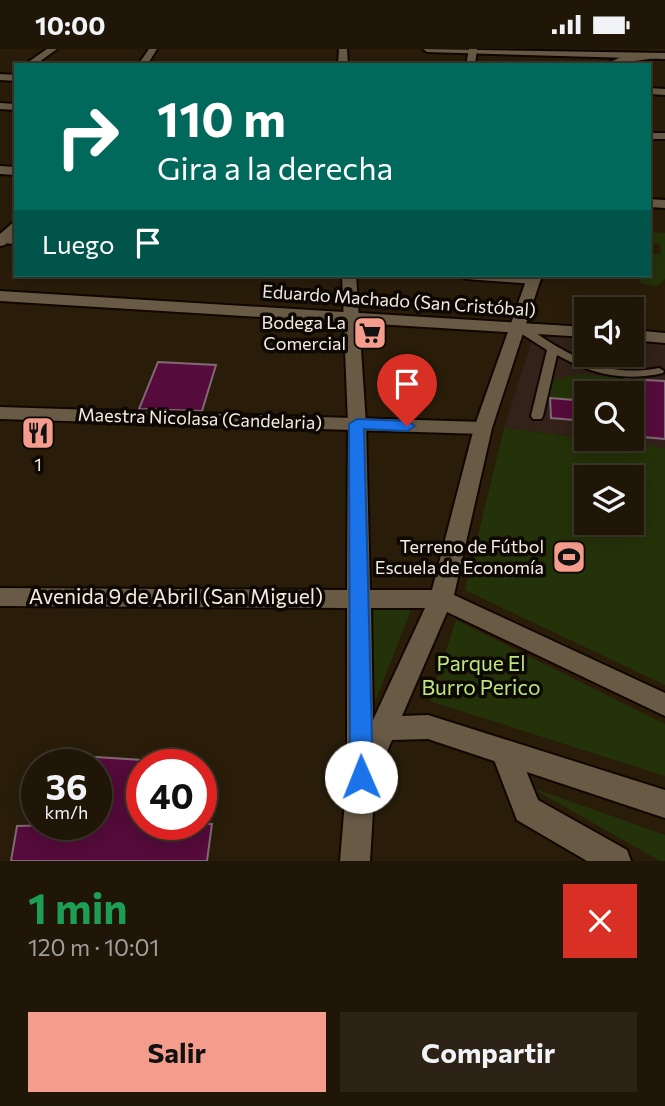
<!DOCTYPE html>
<html lang="es">
<head>
<meta charset="utf-8">
<style>
	body { margin:0; font-family:Commissioner,sans-serif; background:#2c2316; color:#f1f3f6; height:100vh; display:flex; flex-direction:column; font-size:26px; white-space:nowrap }
	* { box-sizing:border-box; margin:0 }
	p { font-size:23px; color:#a19f9c }
	.icon { flex:none; width:38px; height:38px; fill:none; stroke:currentColor; stroke-width:2; stroke-linecap:round; stroke-linejoin:round }
	.map { position:relative; height:812px; overflow:hidden }
	.panel { display:flex; flex-direction:column; background:#1f1608; flex:1 }
	.panel>* { flex:none }
	.guide { position:absolute; left:14px; top:14px; width:637px; height:214px; border-radius:0px; box-shadow:0 4px 18px #0003,0 0 0 2px #3c3529; background:#00695c; color:#fff; overflow:hidden }
	.controls { position:absolute; left:574px; top:248px; display:grid; gap:14px }
	.controls a { display:grid; place-items:center; width:70px; height:70px; border-radius:0px; background:#1f1608; box-shadow:0 4px 18px #0003,0 0 0 2px #3c3529; font-size:35px }
	.speed { position:absolute; left:21px; top:700px; display:flex; gap:14px; font-size:35px; font-weight:700; text-align:center }
	.speed>* { display:grid; place-content:center; width:91px; height:91px; border-radius:50%; background:#1f1608; box-shadow:0 4px 18px #0003,0 0 0 2px #3c3529; line-height:1 }
	.speed small { font-size:18px; font-weight:400 }
	.speed .limit { border:10px solid #d22; background:#fff; color:#111 }
	.pin { position:absolute; display:grid; place-items:center; width:60px; height:60px; color:#fff; margin:-72px -30px; border-radius:50% 50% 50% 0; rotate:-45deg; box-shadow:0 0 7px #0007 }
	.pin .icon { rotate:45deg }
	.me { position:absolute; width:77px; margin:-38px; rotate:359deg; stroke-linejoin:round; filter:drop-shadow(0 0 5px #0008) }
	.turn { display:flex; align-items:center; gap:24px; height:147px; padding:0 28px; font-size:32px }
	.turn .icon { width:91px; height:91px; stroke-width:2.5 }
	.turn b { display:block; font-size:49px; line-height:60px }
	.then { display:flex; align-items:center; height:66px; padding:0 28px; background:#0003; gap:14px; font-size:26px }
	.round { display:grid; place-items:center; flex:none; width:74px; height:74px; border-radius:0px; background:#2c2316 }
	.head { display:flex; align-items:center; justify-content:space-between; height:119px; padding:0 28px }
	h1 { font-size:42px; font-weight:700; line-height:52px; color:#1e9e55 }
	.cta { display:flex; gap:14px; margin-top:auto; padding:14px 28px }
	.cta a { flex:1; height:80px; border-radius:0px; background:#f49d8d; color:#111; font-size:28px; font-weight:700; line-height:80px; text-align:center }
	.cta a+a { background:#2c2316; color:#f1f3f6 }
	.status { display:flex; justify-content:space-between; align-items:center; height:49px; padding:0 35px; background:#1f1608; direction:ltr }
	.status svg { height:19px; fill:currentColor }
	.map>svg:first-child { display:block }
</style>
</head>
<body>
<div class="status"><b>10:00</b><svg viewBox="0 0 49 12"><path d="M0 12V9h3v3zM5 12V6h3v6zM10 12V3h3v9zM15 12V0h3v12zM26 1h20v11H26zM47 4h2v5h-2z"/></svg></div>
<div class="map">
<svg width="665" height="812" viewBox="0 0 665 812">
	<rect width="100%" height="100%" fill="#291d0a"/>
	<path fill="#322219" d="M559,285L586,287V306H632V291L665,293V399L595,390H632V345H586V389L504,379L531,294Z"/>
	<g fill="#243209" fill-rule="evenodd">
		<path d="M649,182L665,184V230L658,237L642,235L634,226H649V204L661,205L660,195L649,194Z"/>
		<path d="M577,325L626,329L629,345H586V352L549,348L552,332Z"/>
		<path d="M504,379L665,399V636L465,541ZM586,429H632V474H586Z"/>
		<path d="M371,559L411,561L375,653Z"/>
		<path d="M456,571L665,675V727L430,652Z"/>
		<path d="M530,738L665,786V812H660Z"/>
	</g>
	<g fill="#550b3b" stroke="#816875" stroke-width="2">
		<path d="M158,313L216,316L202,362L139,360Z"/>
		<path d="M626,330L665,332V390L632,387V345H629Z"/>
		<path d="M550,349L586,352V372L551,369Z"/>
		<path d="M96,708L142,711V775H212L207,812H11L17,777L96,775Z"/>
	</g>
	<g fill="none" stroke-linecap="round" stroke-linejoin="round">
		<defs>
			<path id="service" d="M518,275C530,279 540,287 551,294C588,316 616,327 659,319L664,322L663,324C624,333 591,325 557,306L543,367L541,370H533L531,367L547,301L514,280V276Z"/>
			<g id="minor">
				<path d="M47,0H57L35,16H24Z"/>
				<path d="M469,0H477L475,16H466Z"/>
				<path d="M0,25L16,26V32L0,31Z"/>
				<path d="M649,39L665,40V46L649,45Z"/>
				<path d="M0,117L16,118V126L0,125Z"/>
				<path d="M649,150L665,151V159L649,158Z"/>
				<path d="M0,186L16,187V195L0,194Z"/>
				<path d="M459,226L539,228L541,231L534,235L466,230Z"/>
				<path d="M0,242L586,278V288L0,252Z"/>
				<path d="M632,281L665,284V294L632,291Z"/>
				<path d="M0,358L483,373L492,379L483,385L0,370Z"/>
				<path d="M505,691L515,694L538,751L627,801L631,812H587L517,771L491,703L495,694Z"/>
			</g>
			<g id="tertiary">
				<path d="M339,0H347L348,16H338Z"/>
				<path d="M654,4L658,7L657,9L604,16L623,7Z"/>
				<path d="M342,226H356L366,375L370,541H432L474,379L528,226H542L492,379L454,546L665,644V667L447,563L402,667L428,666L665,741V769L428,690L392,691L375,730L370,812H340L347,728V559L0,557V539L347,541L348,375ZM371,559H425L373,671Z"/>
			</g>
			<g id="secondary">
				<path d="M149,0H157L147,16H138Z"/>
				<path d="M423,0L665,4V10L427,3Z"/>
				<path d="M0,54L16,55V61L0,60Z"/>
				<rect x="649" y="84" width="16" height="6"/>
				<path d="M16,171V183L5,196L0,197V185Z"/>
			</g>
		</defs>
		<use href="#service" stroke="#110700" stroke-width="4"/>
		<use href="#minor" stroke="#110700" stroke-width="4"/>
		<use href="#tertiary" stroke="#110700" stroke-width="4"/>
		<use href="#secondary" stroke="#110700" stroke-width="4"/>
		<use href="#service" fill="#685a45" fill-rule="evenodd"/>
		<use href="#minor" fill="#685a45" fill-rule="evenodd"/>
		<use href="#tertiary" fill="#685a45" fill-rule="evenodd"/>
		<use href="#secondary" fill="#685a45" fill-rule="evenodd"/>
	</g>
	<path fill="#1a73e8" stroke="#114b97" stroke-width="2" d="M357,370L407,372L415,377L407,382L364,380L373,728L369,736L361,739L353,736L350,728L349,375Z"/>
	<defs>
		<symbol id="supermarket-square" viewBox="-11 -11 22 22"><rect x="-9" y="-9" width="18" height="18" rx="4" fill="#f49d8d" stroke="#0d0803"/><path d="M-6-5.5h2.5l.6 2H6L4.5 2H-2.5L-4.4-4H-6ZM-1.5 3.2a1.3 1.3 0 1 0 .1 0ZM3 3.2a1.3 1.3 0 1 0 .1 0Z" fill="#111"/></symbol>
		<symbol id="restaurant-square" viewBox="-11 -11 22 22"><rect x="-9" y="-9" width="18" height="18" rx="4" fill="#f49d8d" stroke="#0d0803"/><path d="M-5-6h1v4h1v-4h1v4h1v-4h1v5L-1.5 .5V6h-2V.5L-5-1ZM5-6V6H3V1.5H1.5Q1.5-4 5-6Z" fill="#111"/></symbol>
		<symbol id="stadium-square" viewBox="-11 -11 22 22"><rect x="-9" y="-9" width="18" height="18" rx="4" fill="#f49d8d" stroke="#0d0803"/><path d="M0-5a6.5 5 0 1 0 0 10a6.5 5 0 1 0 0-10ZM-3.5-1.8h7v3.6h-7Z" fill="#111"/></symbol>
	</defs>
	<g fill-rule="evenodd">
		<use href="#supermarket-square" x="351" y="265" width="38" height="38"/>
		<use href="#restaurant-square" x="19" y="365" width="38" height="38"/>
		<use href="#stadium-square" x="550" y="489" width="38" height="38"/>
	</g>
	<g text-anchor="middle" stroke-width="7" stroke-linejoin="round" paint-order="stroke">
		<g font-size="18" fill="#f5ede1" stroke="#0d0803">
			<text transform="translate(399 252) rotate(4)" y="6">Eduardo Machado (San Cristóbal)</text>
			<text transform="translate(200 370) rotate(2)" y="6">Maestra Nicolasa (Candelaria)</text>
		</g>
		<g font-size="18" fill="#f5ede1" stroke="#0d0803" text-anchor="end">
			<text x="346" y="280">Bodega La<tspan x="346" dy="21">Comercial</tspan></text>
			<text x="38" y="422" text-anchor="middle">1</text>
			<text x="544" y="504">Terreno de Fútbol<tspan x="544" dy="21">Escuela de Economía</tspan></text>
		</g>
		<g font-size="21" fill="#f5ede1" stroke="#0d0803">
			<text x="176" y="555">Avenida 9 de Abril (San Miguel)</text>
		</g>
		<g font-size="21" fill="#bce87b" stroke="#0d0803">
			<text x="481" y="622">Parque El<tspan x="481" dy="24">Burro Perico</tspan></text>
		</g>
	</g>
</svg>
<div class="controls">
<a><svg class="icon" aria-label="sound" viewBox="0 0 24 24"><path d="M4 9h4l5-4v14l-5-4H4zM17 9q2 3 0 6"/></svg></a>
<a><svg class="icon" aria-label="search" viewBox="0 0 24 24"><circle cx="10" cy="10" r="6"/><path d="M15 15l6 6"/></svg></a>
<a><svg class="icon" aria-label="layers" viewBox="0 0 24 24"><path d="M12 4l9 5-9 5-9-5zM3 14l9 5 9-5"/></svg></a>
</div>
<div class="speed"><div>36<small>km/h</small></div><div class="limit">40</div></div>
<div class="pin" style="left:407px;top:377px;background:#d93025"><svg class="icon" aria-label="arrive" viewBox="0 0 24 24"><path d="M6 21V4h12l-3 4 3 4H6"/></svg></div>
<svg class="me" style="left:361px;top:728px" viewBox="-20 -20 40 40"><circle r="19" fill="#fff"/><path d="M0-13L10 11 0 6-10 11z" fill="#1a73e8"/></svg>
<div class="guide">
<div class="turn"><svg class="icon" aria-label="right" viewBox="0 0 24 24"><path d="M7 20v-9h11M14 6l5 5-5 5"/></svg><div><b>110 m</b>Gira a la derecha</div></div>
<div class="then">Luego<svg class="icon" aria-label="arrive" viewBox="0 0 24 24"><path d="M6 21V4h12l-3 4 3 4H6"/></svg></div>
</div>
</div>
<section class="panel">
<div class="head"><div><h1>1 min</h1><p>120 m · 10:01</p></div><a class="round" style="background:#d93025;color:#fff"><svg class="icon" aria-label="close" viewBox="0 0 24 24"><path d="M6 6l12 12M18 6L6 18"/></svg></a></div>
<div class="cta"><a>Salir</a><a>Compartir</a></div>
</section>
</body>
</html>
